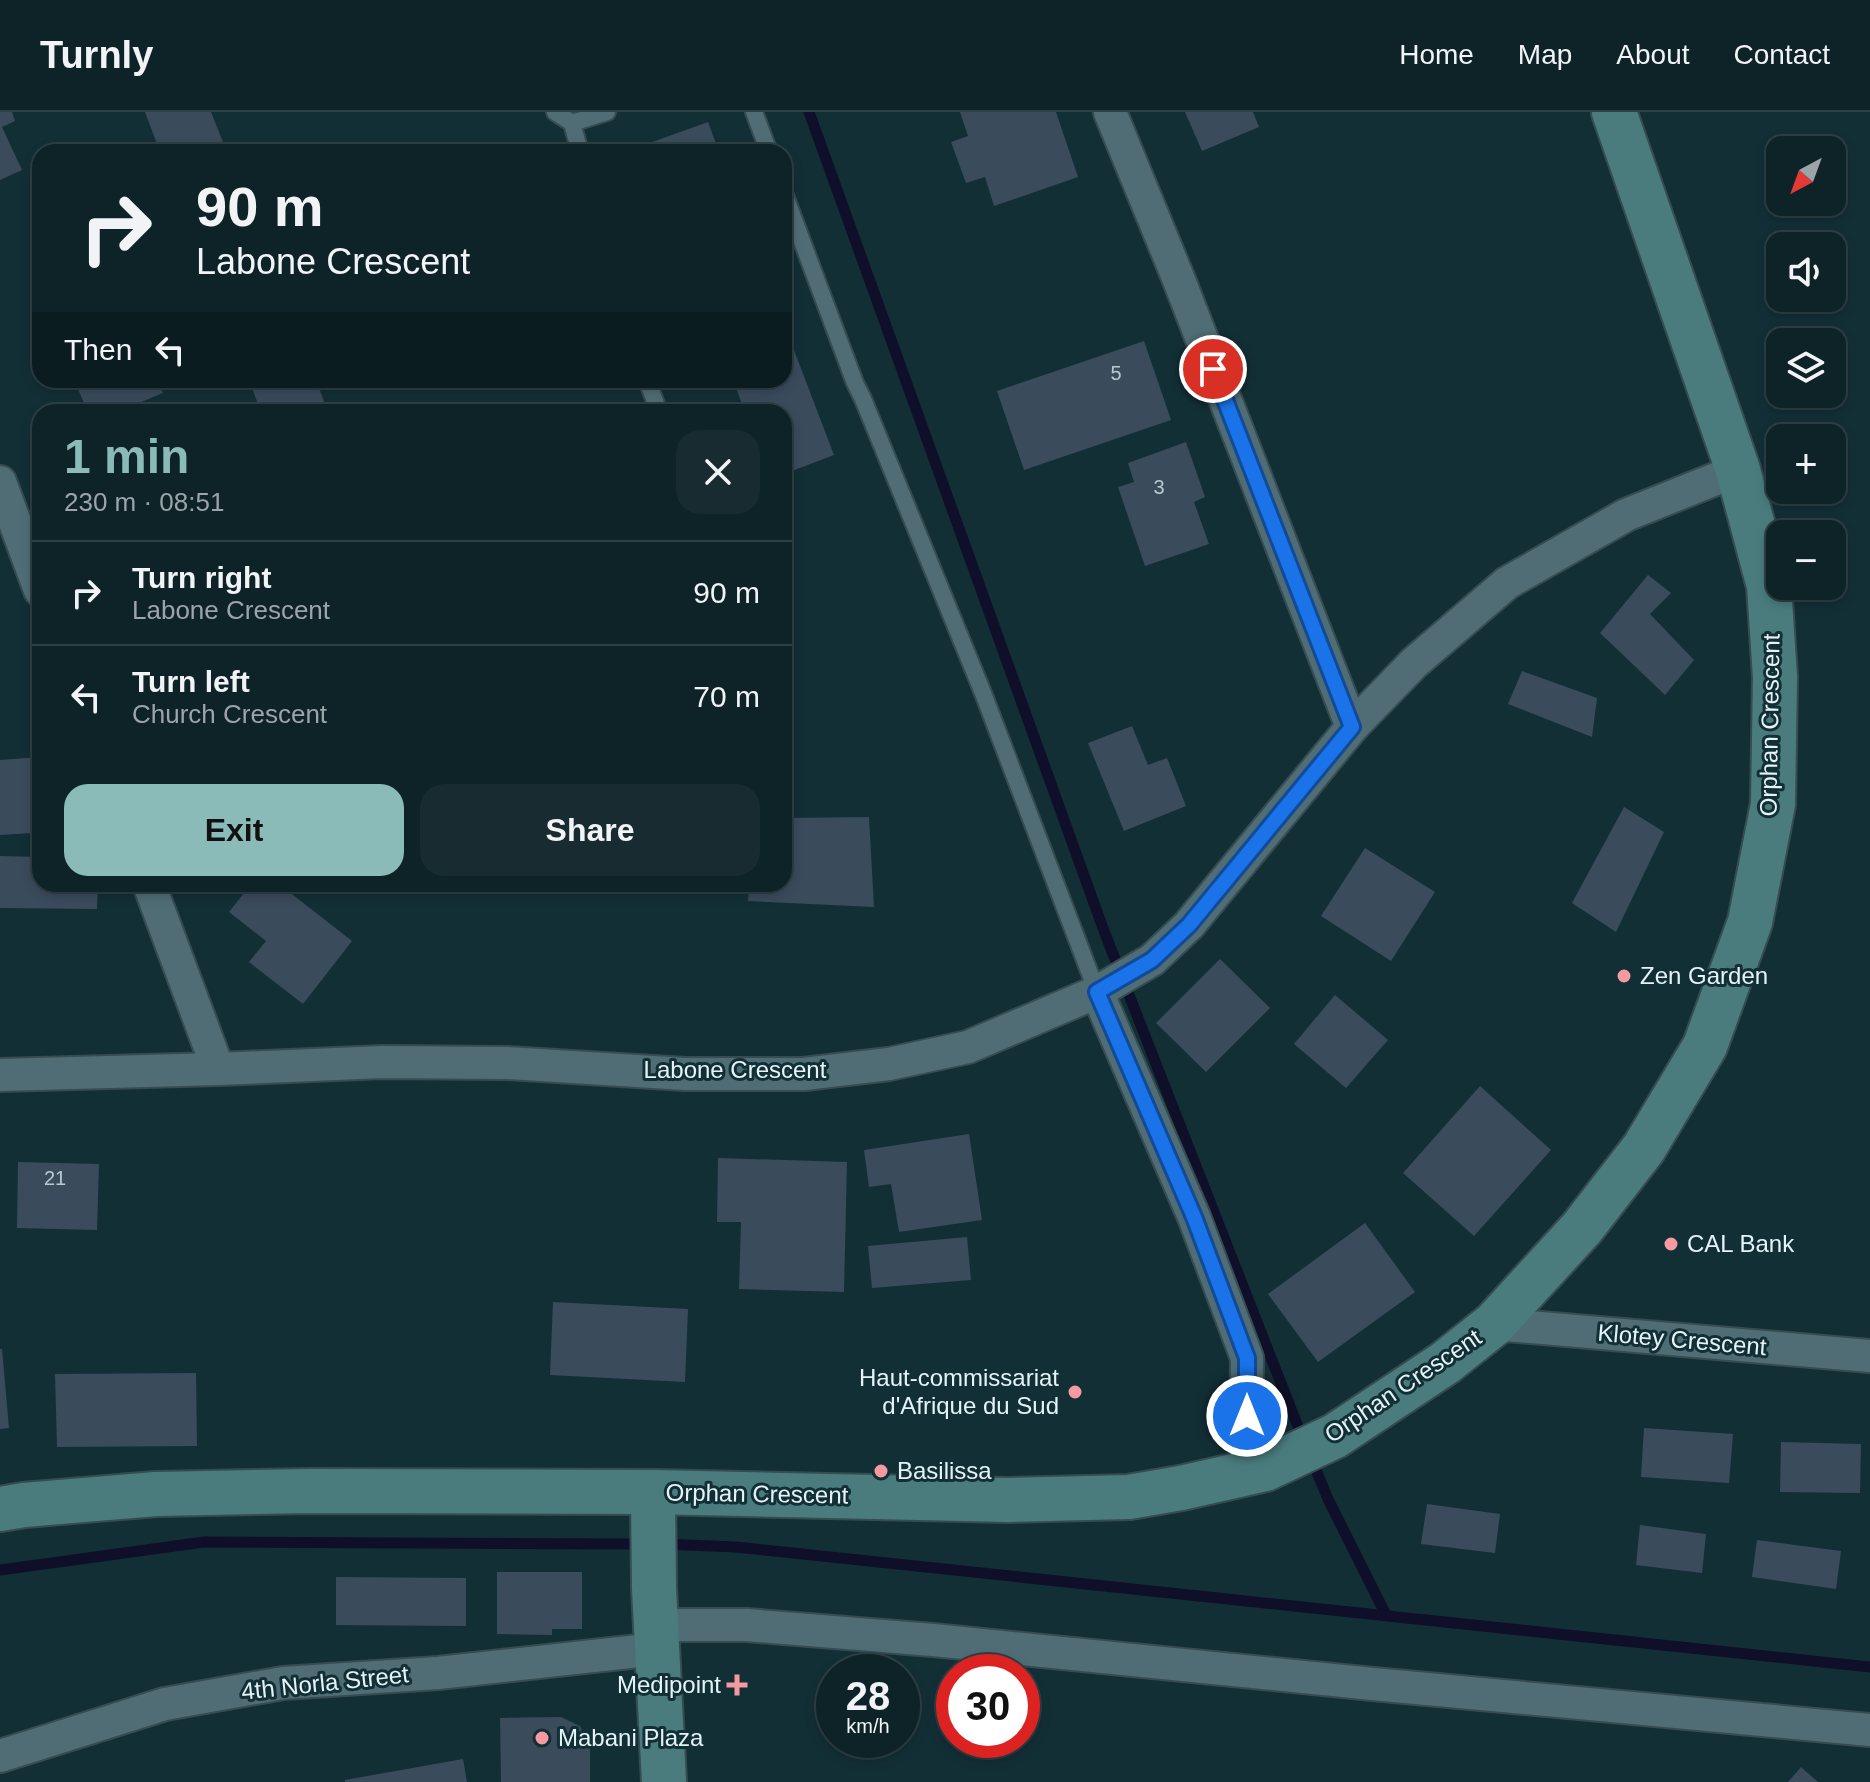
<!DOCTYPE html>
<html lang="en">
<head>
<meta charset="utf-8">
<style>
	body { margin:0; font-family:Arial,sans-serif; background:#172b30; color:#f1f3f6; height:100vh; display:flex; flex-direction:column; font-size:30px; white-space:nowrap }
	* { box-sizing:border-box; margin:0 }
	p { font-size:26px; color:#9ba4a8 }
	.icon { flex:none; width:44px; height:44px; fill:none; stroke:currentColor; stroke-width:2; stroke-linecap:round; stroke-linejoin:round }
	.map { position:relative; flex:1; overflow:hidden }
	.details { position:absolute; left:32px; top:292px; width:760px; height:488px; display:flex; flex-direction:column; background:#0e2328; border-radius:24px; box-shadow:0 4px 12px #0003,0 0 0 2px #2e4045 }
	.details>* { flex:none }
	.hud { position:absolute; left:32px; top:32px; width:760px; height:244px; border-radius:24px; box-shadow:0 4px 12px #0003,0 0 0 2px #2e4045; background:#0e2328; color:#f1f3f6; overflow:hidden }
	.needle { width:52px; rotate:221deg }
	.fabs { position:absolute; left:1766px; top:24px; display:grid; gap:16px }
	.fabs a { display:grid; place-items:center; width:80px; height:80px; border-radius:16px; background:#0e2328; box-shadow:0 4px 12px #0003,0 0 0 2px #2e4045; font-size:40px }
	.speed { position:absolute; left:816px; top:1542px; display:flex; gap:16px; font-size:40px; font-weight:700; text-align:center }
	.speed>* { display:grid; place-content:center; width:104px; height:104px; border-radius:50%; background:#0e2328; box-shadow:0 4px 12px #0003,0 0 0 2px #2e4045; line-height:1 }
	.speed small { font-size:20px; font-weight:400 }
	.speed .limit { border:12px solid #d22; background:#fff; color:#111 }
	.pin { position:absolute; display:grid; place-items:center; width:68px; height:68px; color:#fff; margin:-34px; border:4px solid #fff; border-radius:50%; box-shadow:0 2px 8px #0007 }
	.me { position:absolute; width:88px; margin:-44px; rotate:0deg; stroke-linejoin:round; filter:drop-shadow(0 0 6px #0008) }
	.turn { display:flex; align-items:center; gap:28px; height:168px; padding:0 32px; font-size:36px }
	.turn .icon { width:104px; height:104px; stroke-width:2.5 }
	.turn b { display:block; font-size:56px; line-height:68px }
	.then { display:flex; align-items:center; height:76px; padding:0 32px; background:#0003; gap:16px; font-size:30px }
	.round { display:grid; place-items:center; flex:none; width:84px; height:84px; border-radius:24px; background:#172b30 }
	.headline { display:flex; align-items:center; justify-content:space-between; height:136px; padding:0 32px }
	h1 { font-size:48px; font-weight:700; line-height:60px; color:#8bbbb9 }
	.primary-button { display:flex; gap:16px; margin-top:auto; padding:16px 32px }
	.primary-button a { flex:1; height:92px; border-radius:24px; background:#8bbbb9; color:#111; font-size:32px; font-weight:700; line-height:92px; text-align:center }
	.primary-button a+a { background:#172b30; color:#f1f3f6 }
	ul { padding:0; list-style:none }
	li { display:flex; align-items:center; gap:24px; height:104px; padding:0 32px; border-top:2px solid #2e4045 }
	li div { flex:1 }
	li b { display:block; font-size:30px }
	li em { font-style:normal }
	header { display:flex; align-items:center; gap:48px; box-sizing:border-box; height:112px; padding:0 40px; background:#0e2328; border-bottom:2px solid #2e4045 }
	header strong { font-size:38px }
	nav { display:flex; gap:44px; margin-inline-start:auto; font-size:28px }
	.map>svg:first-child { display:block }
</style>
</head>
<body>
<header>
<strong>Turnly</strong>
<nav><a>Home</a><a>Map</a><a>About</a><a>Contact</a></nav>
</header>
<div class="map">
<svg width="1870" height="1670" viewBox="0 0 1870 1670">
	<rect width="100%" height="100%" fill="#132f36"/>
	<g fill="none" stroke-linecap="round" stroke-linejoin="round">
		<g stroke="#100f2a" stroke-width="11">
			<path d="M809,0L1104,819L1304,1330"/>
			<path d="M1311,1346L1328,1387L1386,1503"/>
			<path d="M663,1432L736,1435L1870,1555"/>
			<path d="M0,1458L204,1430L645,1432"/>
		</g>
	</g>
	<g fill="#3a4b5c">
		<path d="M0,0H12L15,9L2,15L22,58L0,68Z"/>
		<path d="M145,0H211L227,40H160Z"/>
		<path d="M960,0H1056L1078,65L994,94L985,65L966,71L951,30L968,24Z"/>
		<path d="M1185,0H1253L1259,15L1202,39Z"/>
		<path d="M708,10L719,40H647L644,33Z"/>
		<path d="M784,212L834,343L784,362V300H745L733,268H784Z"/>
		<path d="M1144,229L1171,308L1024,358L997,279Z"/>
		<path d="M74,268H157L163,281L117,300H88Z"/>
		<path d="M249,268H316L328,300H261Z"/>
		<path d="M1186,330L1205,385L1194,390L1209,432L1145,454L1118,375L1134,370L1128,351Z"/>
		<path d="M1648,463L1671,481L1650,502L1694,548L1665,583L1600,521Z"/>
		<path d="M1522,559L1597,586L1592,625L1508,592Z"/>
		<path d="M1132,614L1148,653L1167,646L1186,694L1124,719L1088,631Z"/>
		<path d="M40,645V694H31L33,721L0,723V648Z"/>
		<path d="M1624,695L1664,720L1616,820L1572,791Z"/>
		<path d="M869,705L874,795L748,789L749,772H784V706Z"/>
		<path d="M1365,736L1435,780L1391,849L1321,804Z"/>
		<path d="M0,744L40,745V772H98L97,797L0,796Z"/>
		<path d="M251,772H279L352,829L303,892L249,850L266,829L229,800Z"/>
		<path d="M1220,847L1270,896L1206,960L1156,911Z"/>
		<path d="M1335,883L1388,928L1346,976L1294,932Z"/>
		<path d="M1480,974L1551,1038L1474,1124L1403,1061Z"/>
		<path d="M969,1022L982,1108L899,1120L891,1072L869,1075L864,1038Z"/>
		<path d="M718,1046L847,1050L844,1180L739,1177L741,1110H717Z"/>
		<path d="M18,1050L99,1052L97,1118L17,1116Z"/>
		<path d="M1365,1111L1415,1180L1318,1250L1268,1182Z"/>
		<path d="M967,1125L971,1168L872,1176L868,1134Z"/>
		<path d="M553,1190L688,1197L685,1270L550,1263Z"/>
		<path d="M0,1237H2L9,1316L0,1317Z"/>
		<path d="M196,1261L197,1334L57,1335L55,1262Z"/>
		<path d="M1644,1316L1733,1322L1729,1371L1641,1365Z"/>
		<path d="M1781,1330L1861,1332L1860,1381L1780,1380Z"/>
		<path d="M1427,1392L1500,1402L1495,1441L1421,1432Z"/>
		<path d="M1640,1413L1706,1422L1702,1461L1636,1453Z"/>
		<path d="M1757,1428L1841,1439L1836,1477L1752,1465Z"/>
		<path d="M497,1460H582V1517H552V1523L497,1522Z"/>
		<path d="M336,1465L466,1466V1514L336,1513Z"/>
		<path d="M561,1605L580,1614L590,1638V1670H501L500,1606Z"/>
		<path d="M463,1647L467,1670H345V1668Z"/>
		<path d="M1801,1655L1818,1670H1788Z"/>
	</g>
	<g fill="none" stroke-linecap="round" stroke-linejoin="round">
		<defs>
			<g id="lane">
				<path d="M555,0L572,11L580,40"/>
				<path d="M754,0L769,40"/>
				<path d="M572,11L607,0"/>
				<path d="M784,81L855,271L863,287L983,581L1097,880"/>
				<path d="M647,268L659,300"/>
			</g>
			<g id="street">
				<path d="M1110,0L1179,168L1352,615"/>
				<path d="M0,370L40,478"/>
				<path d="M149,772L218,957"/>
				<path d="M1097,880L1194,1105L1247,1246L1246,1362"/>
				<path d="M0,963L218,957L382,950L507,951L685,962H804L889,952L968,935L1097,880L1152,848L1189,813L1352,615L1414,551L1507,471L1626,403L1738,358"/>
				<path d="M1494,1212L1870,1244"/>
				<path d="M656,1513H747L933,1528L1373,1572L1870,1618"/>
				<path d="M0,1644L165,1592L283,1571L438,1561L657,1537"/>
			</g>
			<g id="secondary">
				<path d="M653,1380L654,1476L664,1670"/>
				<path d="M0,1397L24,1393L156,1382L310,1379L653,1380L1008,1388L1129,1385L1181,1376L1265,1357L1335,1324L1445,1251L1494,1212L1582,1116L1644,1036L1705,934L1750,810L1773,692L1775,565L1769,474L1738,358L1614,0"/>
			</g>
		</defs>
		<use href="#lane" stroke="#364c51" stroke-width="20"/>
		<use href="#street" stroke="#364c51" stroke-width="36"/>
		<use href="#secondary" stroke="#364c51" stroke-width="48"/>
		<use href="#lane" stroke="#506d75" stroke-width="16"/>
		<use href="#street" stroke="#506d75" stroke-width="32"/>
		<use href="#secondary" stroke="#4a7c7e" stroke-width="44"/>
	</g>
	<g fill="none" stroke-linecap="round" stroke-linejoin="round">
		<defs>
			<path id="route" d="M1213,257L1352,615L1189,813L1152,848L1097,880L1194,1105L1247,1246V1304"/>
		</defs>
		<use href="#route" stroke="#114b97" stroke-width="20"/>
		<use href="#route" stroke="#1a73e8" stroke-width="14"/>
	</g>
	<g fill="#f49aa0" stroke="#132f36" stroke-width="3">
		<circle cx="1624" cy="864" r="8"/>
		<circle cx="1671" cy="1132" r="8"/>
		<circle cx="1075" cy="1280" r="8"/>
		<circle cx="881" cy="1359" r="8"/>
		<path d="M733 1561h8v8h8v8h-8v8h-8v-8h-8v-8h8z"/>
		<circle cx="542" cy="1626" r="8"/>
	</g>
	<g text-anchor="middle" stroke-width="6" stroke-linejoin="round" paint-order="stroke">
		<g font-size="20" fill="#b9c9d0">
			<text x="1116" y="268">5</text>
			<text x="1159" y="382">3</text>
			<text x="55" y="1073">21</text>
		</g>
		<g font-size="24" fill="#e3f3f7" stroke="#132f36">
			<text transform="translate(1770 613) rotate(-89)" y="8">Orphan Crescent</text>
			<text x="735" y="966">Labone Crescent</text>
			<text transform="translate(1682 1228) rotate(5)" y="8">Klotey Crescent</text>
			<text transform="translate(1403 1274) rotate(-34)" y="8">Orphan Crescent</text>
			<text transform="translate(757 1382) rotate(1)" y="8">Orphan Crescent</text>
			<text transform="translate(325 1571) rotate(-6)" y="8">4th Norla Street</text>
		</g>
		<g font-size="24" fill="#e3f3f7" stroke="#132f36" text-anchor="start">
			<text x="1640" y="872">Zen Garden</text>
			<text x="1687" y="1140">CAL Bank</text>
			<text x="1059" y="1274" text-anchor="end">Haut-commissariat<tspan x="1059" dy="28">d'Afrique du Sud</tspan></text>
			<text x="897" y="1367">Basilissa</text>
			<text x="721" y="1581" text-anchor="end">Medipoint</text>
			<text x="558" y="1634">Mabani Plaza</text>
		</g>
	</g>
</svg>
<div class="fabs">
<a><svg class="needle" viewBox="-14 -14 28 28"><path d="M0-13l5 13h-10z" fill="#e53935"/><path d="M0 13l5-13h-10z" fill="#9ba4a8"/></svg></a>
<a><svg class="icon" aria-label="sound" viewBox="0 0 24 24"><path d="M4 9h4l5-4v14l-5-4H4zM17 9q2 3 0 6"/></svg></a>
<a><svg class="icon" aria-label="layers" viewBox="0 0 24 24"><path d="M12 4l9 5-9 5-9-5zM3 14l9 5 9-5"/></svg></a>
<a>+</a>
<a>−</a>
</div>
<div class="speed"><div>28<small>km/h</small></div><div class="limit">30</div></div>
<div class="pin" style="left:1213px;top:257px;background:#d93025"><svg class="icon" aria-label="arrive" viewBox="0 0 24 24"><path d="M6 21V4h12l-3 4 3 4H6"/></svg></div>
<svg class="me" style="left:1247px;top:1304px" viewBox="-20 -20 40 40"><circle r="17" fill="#1a73e8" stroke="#fff" stroke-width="3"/><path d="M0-11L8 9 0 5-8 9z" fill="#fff"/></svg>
<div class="hud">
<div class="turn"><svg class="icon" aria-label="right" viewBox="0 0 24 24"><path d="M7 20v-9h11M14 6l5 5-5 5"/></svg><div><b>90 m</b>Labone Crescent</div></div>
<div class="then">Then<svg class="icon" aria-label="left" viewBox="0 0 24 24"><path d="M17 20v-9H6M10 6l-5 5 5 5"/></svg></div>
</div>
<section class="details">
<div class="headline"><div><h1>1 min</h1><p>230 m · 08:51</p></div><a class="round"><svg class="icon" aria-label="close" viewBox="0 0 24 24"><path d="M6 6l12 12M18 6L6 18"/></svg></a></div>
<ul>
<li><svg class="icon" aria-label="right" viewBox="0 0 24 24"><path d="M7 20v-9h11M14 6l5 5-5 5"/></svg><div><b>Turn right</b><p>Labone Crescent</p></div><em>90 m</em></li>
<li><svg class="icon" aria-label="left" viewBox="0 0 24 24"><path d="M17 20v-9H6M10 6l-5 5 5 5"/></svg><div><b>Turn left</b><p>Church Crescent</p></div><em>70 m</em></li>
</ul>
<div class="primary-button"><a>Exit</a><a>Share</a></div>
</section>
</div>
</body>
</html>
